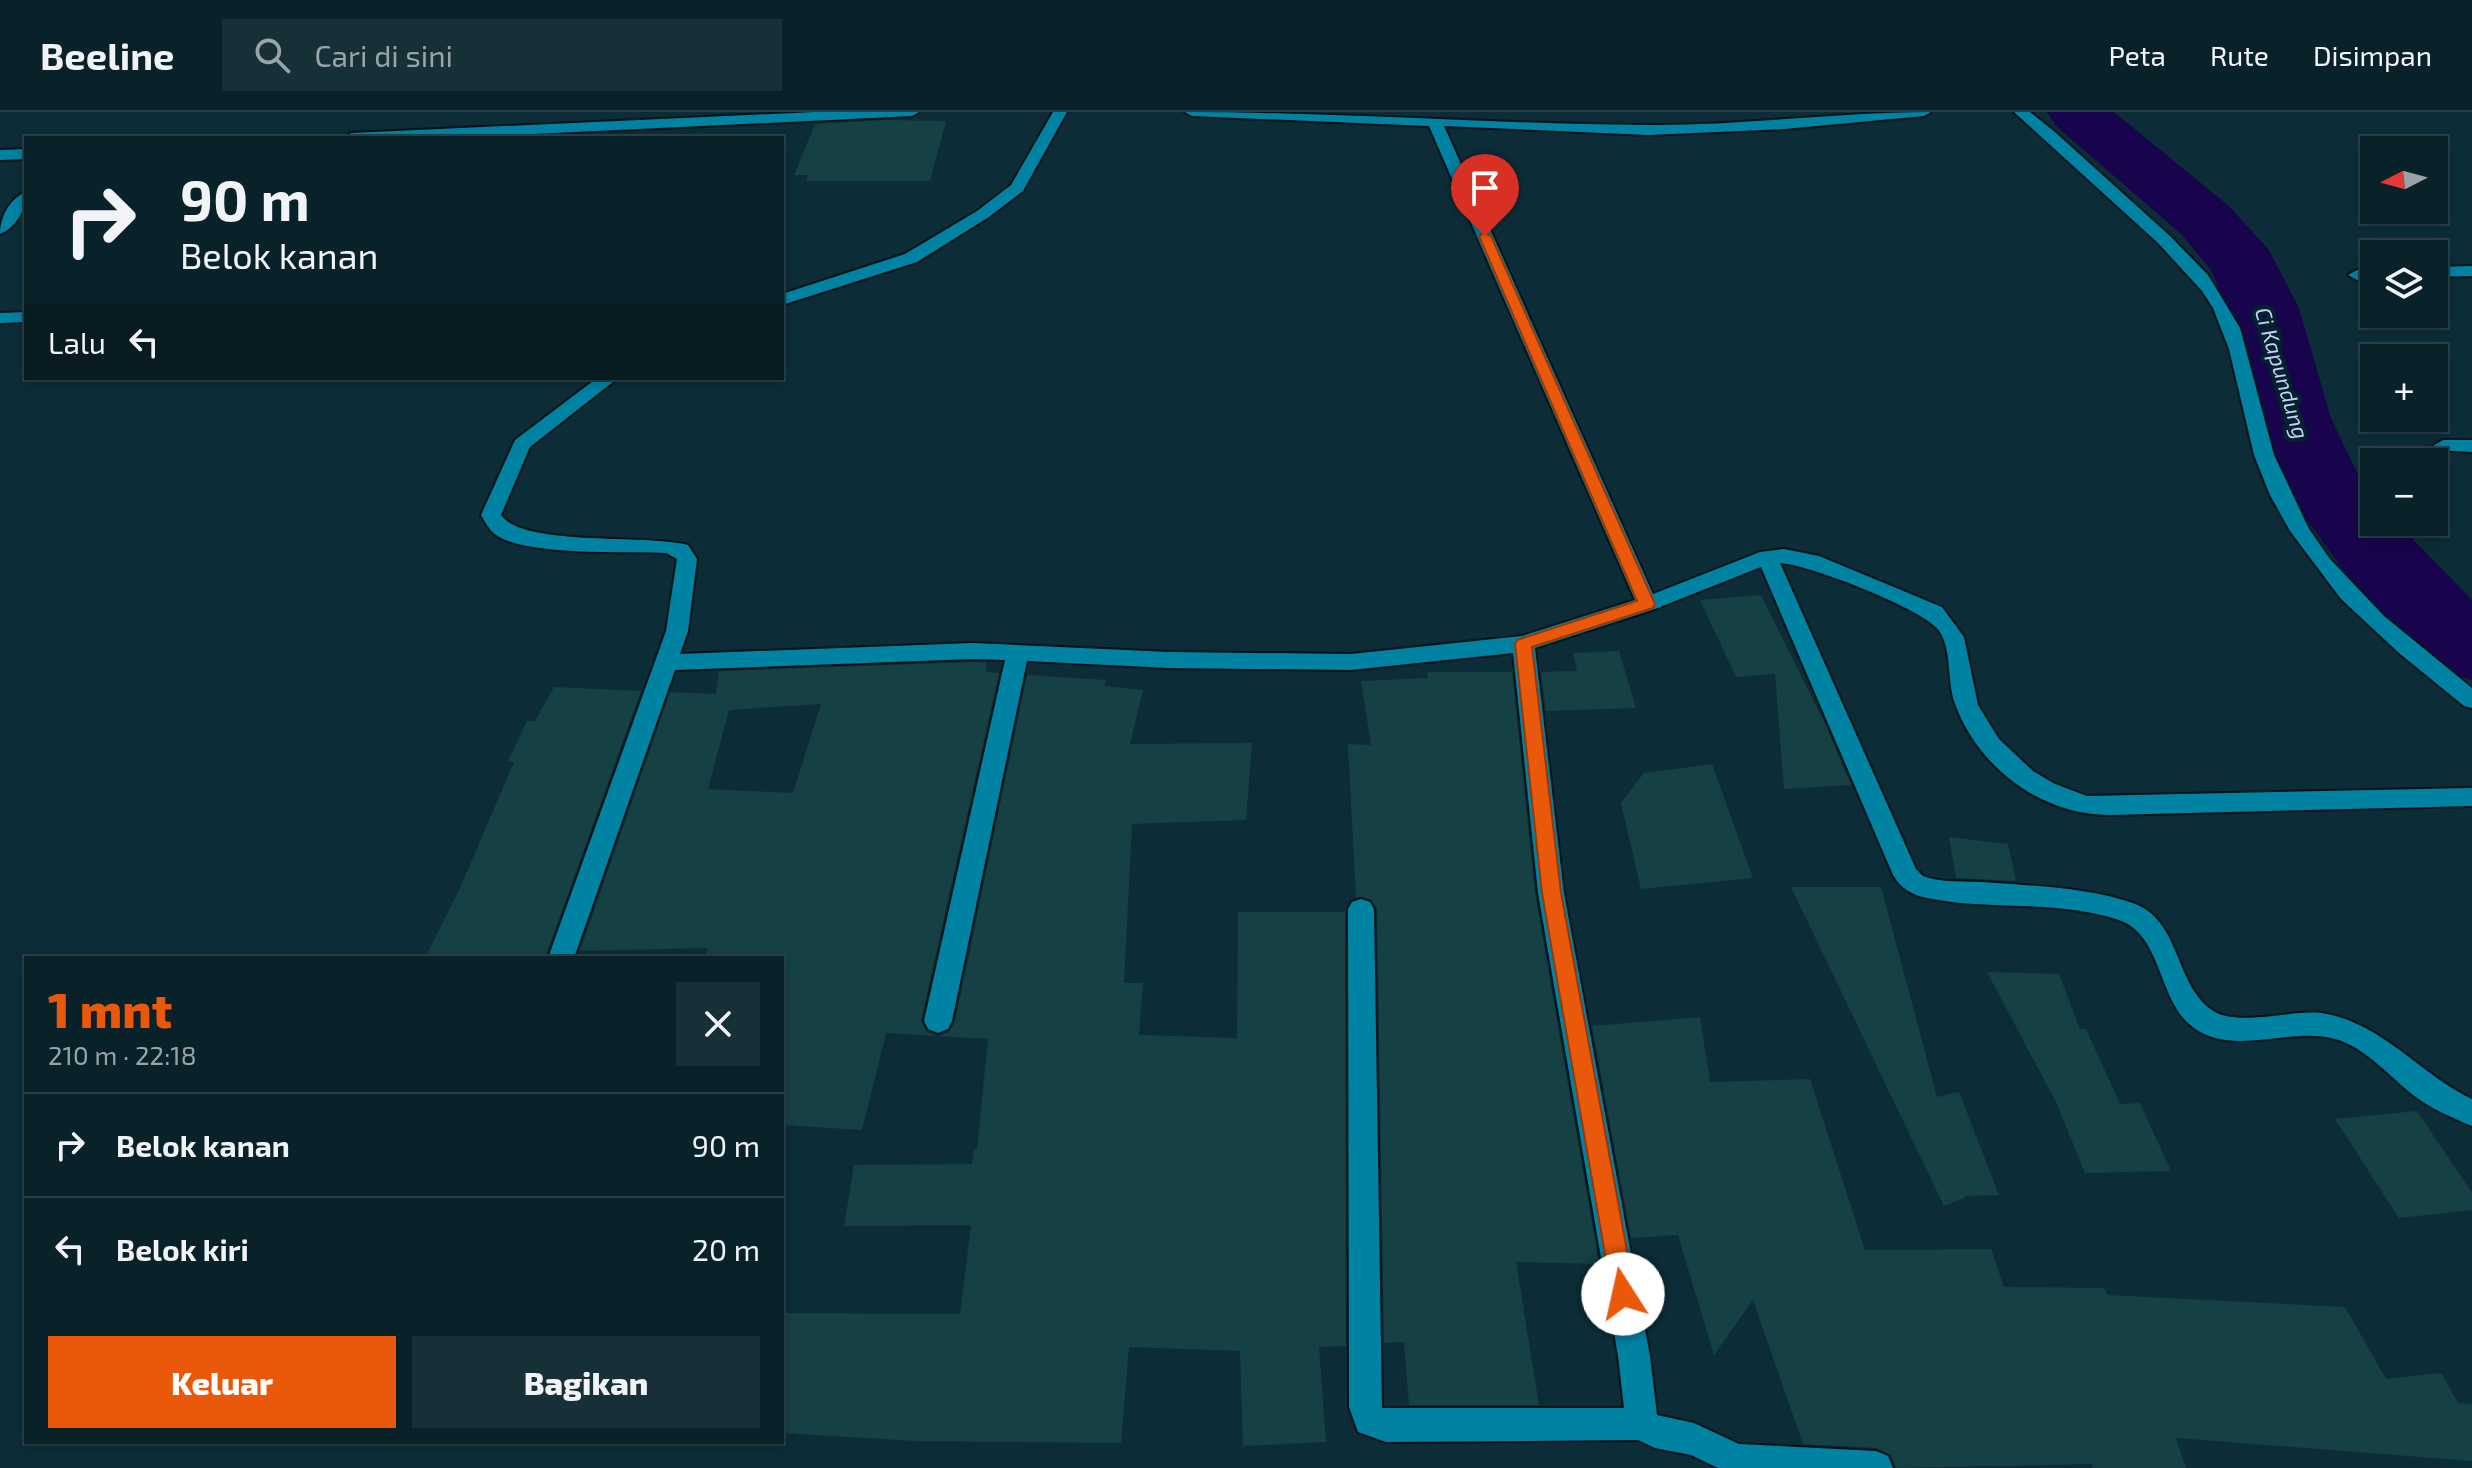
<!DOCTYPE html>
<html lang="id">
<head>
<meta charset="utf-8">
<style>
	body { margin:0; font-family:"Exo 2",sans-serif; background:#172f36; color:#f1f3f6; height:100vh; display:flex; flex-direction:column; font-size:30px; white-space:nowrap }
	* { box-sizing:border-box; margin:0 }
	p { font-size:26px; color:#99a4a8 }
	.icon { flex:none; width:44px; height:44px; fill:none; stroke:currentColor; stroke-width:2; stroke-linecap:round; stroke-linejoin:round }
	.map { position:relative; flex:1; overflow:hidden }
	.side { position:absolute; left:24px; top:844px; width:760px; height:488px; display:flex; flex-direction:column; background:#09222a; border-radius:0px; box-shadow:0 4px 12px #0003,0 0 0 2px #293f47 }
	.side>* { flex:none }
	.top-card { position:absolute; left:24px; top:24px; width:760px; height:244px; border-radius:0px; box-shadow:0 4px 12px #0003,0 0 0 2px #293f47; background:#09222a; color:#f1f3f6; overflow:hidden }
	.needle { width:52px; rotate:264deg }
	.tools { position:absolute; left:2360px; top:24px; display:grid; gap:16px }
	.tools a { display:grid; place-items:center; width:88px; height:88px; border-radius:0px; background:#09222a; box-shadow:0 4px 12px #0003,0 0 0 2px #293f47; font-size:40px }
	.pin { position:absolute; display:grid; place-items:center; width:68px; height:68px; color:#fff; margin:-82px -34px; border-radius:50% 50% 50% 0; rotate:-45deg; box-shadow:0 0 8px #0007 }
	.pin .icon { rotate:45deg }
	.me { position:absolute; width:88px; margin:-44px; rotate:350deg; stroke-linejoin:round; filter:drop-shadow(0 0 6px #0008) }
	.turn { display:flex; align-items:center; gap:28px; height:168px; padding:0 24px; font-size:36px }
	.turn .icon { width:104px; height:104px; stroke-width:2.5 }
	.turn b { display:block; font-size:56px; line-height:68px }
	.then { display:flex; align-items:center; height:76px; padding:0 24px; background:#0003; gap:16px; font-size:30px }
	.round { display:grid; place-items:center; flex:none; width:84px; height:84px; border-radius:0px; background:#172f36 }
	.summary { display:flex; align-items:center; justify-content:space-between; height:136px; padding:0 24px }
	h1 { font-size:48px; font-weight:800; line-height:60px; color:#ea580c }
	.primary-button { display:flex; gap:16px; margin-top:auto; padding:16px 24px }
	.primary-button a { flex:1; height:92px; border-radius:0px; background:#ea580c; color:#fff; font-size:32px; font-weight:800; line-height:92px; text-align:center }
	.primary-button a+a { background:#172f36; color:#f1f3f6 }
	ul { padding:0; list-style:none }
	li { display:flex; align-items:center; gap:24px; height:104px; padding:0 24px; border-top:2px solid #293f47 }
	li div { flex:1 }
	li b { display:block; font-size:30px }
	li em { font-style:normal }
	header { display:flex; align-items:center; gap:48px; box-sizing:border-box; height:112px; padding:0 40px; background:#09222a; border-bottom:2px solid #293f47 }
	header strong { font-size:38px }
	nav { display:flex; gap:44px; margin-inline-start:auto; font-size:28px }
	.search { width:560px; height:72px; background:#172f36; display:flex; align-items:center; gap:20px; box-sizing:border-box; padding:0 28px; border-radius:0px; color:#99a4a8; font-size:30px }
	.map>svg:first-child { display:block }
</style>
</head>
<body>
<header>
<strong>Beeline</strong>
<div class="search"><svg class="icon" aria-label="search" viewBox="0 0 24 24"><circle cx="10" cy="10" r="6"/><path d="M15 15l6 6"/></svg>Cari di sini</div>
<nav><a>Peta</a><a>Rute</a><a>Disimpan</a></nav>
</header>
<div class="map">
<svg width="2472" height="1356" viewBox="0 0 2472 1356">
	<rect width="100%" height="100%" fill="#0c2d38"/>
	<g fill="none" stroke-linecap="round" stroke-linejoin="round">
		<path fill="#18044c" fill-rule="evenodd" d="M2047,0H2114L2229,94L2269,138L2299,196L2331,306L2358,363L2374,383V410H2396L2472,488V568L2440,559L2424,548L2350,467L2280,371L2253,306L2227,196L2211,158L2181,122L2055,13Z"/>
	</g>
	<g fill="#154044" fill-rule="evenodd">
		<path d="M884,8L946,9L930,69H806L808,63H794L815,12Z"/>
		<path d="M1761,483L1827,616L1851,673L1784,677L1775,562L1736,565L1700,488Z"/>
		<path d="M1619,539L1636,596L1546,599L1541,560L1577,559L1573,541Z"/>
		<path d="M973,550H986V560L999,561L921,908L927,920L939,924L949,920L955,910L1027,563L1106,568L1104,574L1143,578L1130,632L1252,631L1246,708L1132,712L1124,871H1143L1139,923L1237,926L1238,800H1345L1346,1234L1319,1235L1326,1330L1243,1334L1240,1239L1129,1235L1121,1331L916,1329L782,1321V1201L960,1202L971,1113L844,1114L854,1053L972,1052L974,1037H977L988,927L886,921L862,1018L782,1013V846H705L708,836L580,839L670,580L716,582L719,559ZM821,592L793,681L708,677L729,598Z"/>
		<path d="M1427,560H1512L1535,782L1599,1152L1516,1150L1539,1293H1409L1404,1230L1384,1231L1377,797L1371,787L1356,786L1348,632L1371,633L1361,569L1428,566Z"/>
		<path d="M554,575L641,579L545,846H425L461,774L514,650L508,649L527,609H535Z"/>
		<path d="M1712,652L1753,766L1641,777L1621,691L1644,661Z"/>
		<path d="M1949,725L2008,732L2016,769L1956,766Z"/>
		<path d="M1791,775H1881L1937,985L1959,980L1999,1083L1964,1084L1965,1086L1944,1094Z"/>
		<path d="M1987,860L2059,862L2080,917H2086L2120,992L2140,991L2171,1059L2085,1061L2057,992Z"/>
		<path d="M1700,905L1710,970L1810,967L1865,1138L1991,1137L2004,1175L2104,1176L2108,1183L2345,1195L2386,1267L2441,1261L2458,1291L2472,1292V1349L2176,1326L2186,1356H2093L2092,1352L1896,1356L1891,1343L1877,1336L1803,1332L1753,1188L1714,1243L1678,1123L1631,1126L1592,914Z"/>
		<path d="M2417,999L2472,1081V1098L2399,1106L2335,1007Z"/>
	</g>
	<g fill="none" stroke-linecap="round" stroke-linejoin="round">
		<defs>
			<g id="minor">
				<path d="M815,0H919L912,4L450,26H343L351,21Z"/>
				<path d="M1053,0H1067L1023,79L989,105L917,150L782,193V182L905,142L977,99L1011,73Z"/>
				<path d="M1185,0C1339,0 1492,12 1646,13C1741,14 1836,0 1931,0L1924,4L1784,17L1648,23L1444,14L1653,482L1760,440L1784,437L1819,444L1942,495L1964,525L1978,593L1999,627L2033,659L2053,671L2087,684L2472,676V694L2109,703C2041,703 1978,655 1955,592C1947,570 1952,540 1940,520C1927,498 1807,452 1780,451L1916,757L1923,764C1941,771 1964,769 1983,770C2032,774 2085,775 2133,791C2180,808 2174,867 2209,896C2235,918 2294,895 2327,902C2384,913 2421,963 2472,987V1014C2452,1006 2430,996 2413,983C2389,964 2365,935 2335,927C2289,914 2227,948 2188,911C2158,883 2161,823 2119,808C2057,787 1989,799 1927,786C1912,783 1900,776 1893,763L1761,455L1655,497L1535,536L1564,781L1650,1244L1657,1303L1694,1311L1739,1332L1876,1339L1888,1344L1893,1356H1718L1691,1343L1655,1336L1638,1328L1386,1330L1358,1320L1349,1295L1348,797L1352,790L1361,787L1370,790L1374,797L1382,1296H1624L1618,1244L1538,781L1513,541L1351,558L1169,556L1027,549L952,909L948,917L938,921L928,917L924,909L1005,548L973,547L675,558L574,846H548L666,519L677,447L666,441C627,439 526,444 496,423C489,418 485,410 481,403L515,328L597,266H618L530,335L501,403C523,435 647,422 688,433L697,447L688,519L680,542L973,531L1169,540L1351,542L1522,524L1635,488L1429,14L1192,4Z"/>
				<path d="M2014,0H2030L2056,21L2170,124L2208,163L2240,216L2274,343L2309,417L2330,447L2384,504L2472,576V596L2464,594L2399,541L2341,487L2290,419L2270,383L2254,343L2229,237L2213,196L2202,179L2158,131Z"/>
				<path d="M26,37V47L0,48V38Z"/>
				<path d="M26,80C26,97 17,115 0,122C0,105 9,87 26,80Z"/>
				<path d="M2472,154V164L2434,165V155Z"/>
				<path d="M2374,157V167L2357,168L2348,163L2357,158Z"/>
				<path d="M26,200V210L0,211V201Z"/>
				<path d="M2443,328H2472V340L2436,338L2433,334Z"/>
			</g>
		</defs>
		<use href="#minor" stroke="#071418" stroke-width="4"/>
		<use href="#minor" fill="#0082a3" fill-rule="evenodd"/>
	</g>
	<path fill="#ea580c" stroke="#983908" stroke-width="2" d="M1485,120L1491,124L1655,492L1653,496L1532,535L1561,781L1635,1182L1631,1190L1623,1193L1615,1190L1612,1182L1542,781L1515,532L1517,528L1637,489L1479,124Z"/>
	<g text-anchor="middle" stroke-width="8" stroke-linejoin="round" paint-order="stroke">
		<g font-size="22" font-style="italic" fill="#cbcdf8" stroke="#02232e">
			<text transform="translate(2282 261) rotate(73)" y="8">Ci Kapundung</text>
		</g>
	</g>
</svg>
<div class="tools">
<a><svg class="needle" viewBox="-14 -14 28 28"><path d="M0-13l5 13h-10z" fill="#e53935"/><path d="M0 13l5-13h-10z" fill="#99a4a8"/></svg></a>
<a><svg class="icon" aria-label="layers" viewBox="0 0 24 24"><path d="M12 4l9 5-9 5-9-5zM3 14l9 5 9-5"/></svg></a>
<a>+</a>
<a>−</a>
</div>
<div class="pin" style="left:1485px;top:124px;background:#d93025"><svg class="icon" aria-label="arrive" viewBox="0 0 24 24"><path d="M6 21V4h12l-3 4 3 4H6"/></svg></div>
<svg class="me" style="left:1623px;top:1182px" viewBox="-20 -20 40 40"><circle r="19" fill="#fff"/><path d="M0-13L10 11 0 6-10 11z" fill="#ea580c"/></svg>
<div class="top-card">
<div class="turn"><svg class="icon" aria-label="right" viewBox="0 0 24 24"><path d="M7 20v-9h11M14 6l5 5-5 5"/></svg><div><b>90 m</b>Belok kanan</div></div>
<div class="then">Lalu<svg class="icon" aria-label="left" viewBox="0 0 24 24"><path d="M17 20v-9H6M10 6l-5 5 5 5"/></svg></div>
</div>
<section class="side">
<div class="summary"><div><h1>1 mnt</h1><p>210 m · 22:18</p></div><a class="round"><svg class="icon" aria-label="close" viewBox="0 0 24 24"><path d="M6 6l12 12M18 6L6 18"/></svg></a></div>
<ul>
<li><svg class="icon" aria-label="right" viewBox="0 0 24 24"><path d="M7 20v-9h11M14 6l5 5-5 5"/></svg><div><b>Belok kanan</b></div><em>90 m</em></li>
<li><svg class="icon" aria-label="left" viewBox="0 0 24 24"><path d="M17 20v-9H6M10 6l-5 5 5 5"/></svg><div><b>Belok kiri</b></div><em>20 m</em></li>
</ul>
<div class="primary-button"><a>Keluar</a><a>Bagikan</a></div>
</section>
</div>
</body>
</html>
